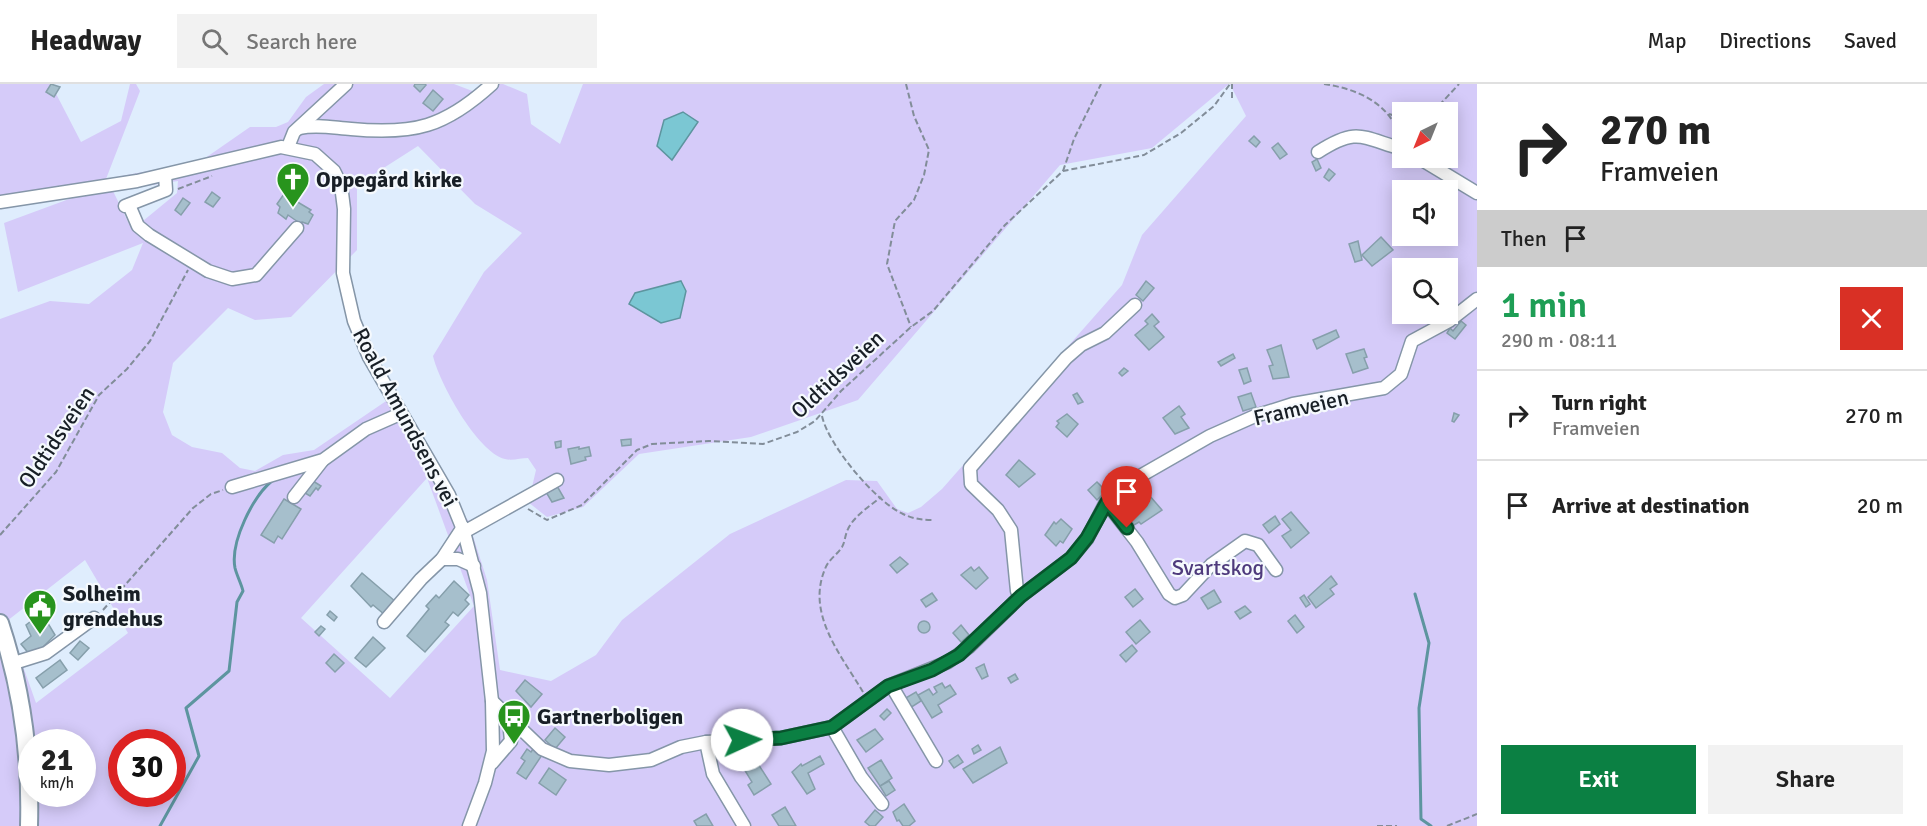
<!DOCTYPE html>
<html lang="en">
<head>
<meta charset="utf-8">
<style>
	body { margin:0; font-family:Signika,sans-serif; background:#f2f2f2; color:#222; height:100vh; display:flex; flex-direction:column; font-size:22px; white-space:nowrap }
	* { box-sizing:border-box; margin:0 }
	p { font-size:20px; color:#767676 }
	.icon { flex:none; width:33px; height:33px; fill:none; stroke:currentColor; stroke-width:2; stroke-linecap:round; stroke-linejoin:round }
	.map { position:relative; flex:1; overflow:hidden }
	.drawer { display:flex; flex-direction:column; background:#fff; width:450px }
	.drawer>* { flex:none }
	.guide { background:#fff; color:#222; overflow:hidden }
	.needle { width:39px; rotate:223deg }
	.fabs { position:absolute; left:1392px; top:18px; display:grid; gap:12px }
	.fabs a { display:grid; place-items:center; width:66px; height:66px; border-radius:0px; background:#fff; box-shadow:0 3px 15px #0003; font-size:30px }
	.speed { position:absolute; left:18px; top:645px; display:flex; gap:12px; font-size:30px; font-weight:700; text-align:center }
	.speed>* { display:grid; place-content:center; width:78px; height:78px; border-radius:50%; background:#fff; box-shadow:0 3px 15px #0003; line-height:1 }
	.speed small { font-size:15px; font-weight:400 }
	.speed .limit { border:9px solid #d22; background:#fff; color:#111 }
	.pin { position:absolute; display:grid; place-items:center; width:51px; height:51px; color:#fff; margin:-62px -26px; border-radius:50% 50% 50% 0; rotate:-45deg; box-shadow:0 0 6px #0007 }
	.pin .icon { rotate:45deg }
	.me { position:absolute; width:66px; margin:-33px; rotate:88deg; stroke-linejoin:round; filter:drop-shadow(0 0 4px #0008) }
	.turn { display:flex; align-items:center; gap:21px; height:126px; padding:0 24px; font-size:27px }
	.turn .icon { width:78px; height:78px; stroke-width:2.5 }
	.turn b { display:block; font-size:42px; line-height:51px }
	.then { display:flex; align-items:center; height:57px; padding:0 24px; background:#0003; gap:12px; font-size:22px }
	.round { display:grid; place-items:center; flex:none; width:63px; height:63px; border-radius:0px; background:#f2f2f2 }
	.summary { display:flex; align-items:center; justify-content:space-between; height:102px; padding:0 24px }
	h1 { font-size:36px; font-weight:600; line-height:45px; color:#1e9e55 }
	.action { display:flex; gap:12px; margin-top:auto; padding:12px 24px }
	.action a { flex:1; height:69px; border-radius:0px; background:#0b8043; color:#fff; font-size:24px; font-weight:600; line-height:69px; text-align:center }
	.action a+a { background:#f2f2f2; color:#222 }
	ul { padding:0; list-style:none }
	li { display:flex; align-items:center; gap:18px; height:90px; padding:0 24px; border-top:2px solid #e0e0e0 }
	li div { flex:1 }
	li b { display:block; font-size:22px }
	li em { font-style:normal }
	header { display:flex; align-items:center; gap:36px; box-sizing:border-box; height:84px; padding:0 30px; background:#fff; border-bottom:2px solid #e0e0e0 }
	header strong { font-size:28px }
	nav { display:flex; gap:33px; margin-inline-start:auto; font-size:21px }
	.search { width:420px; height:54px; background:#f2f2f2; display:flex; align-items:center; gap:15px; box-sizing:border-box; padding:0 21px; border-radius:0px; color:#767676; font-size:22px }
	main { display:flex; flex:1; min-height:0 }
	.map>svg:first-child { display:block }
</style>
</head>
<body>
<header>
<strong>Headway</strong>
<div class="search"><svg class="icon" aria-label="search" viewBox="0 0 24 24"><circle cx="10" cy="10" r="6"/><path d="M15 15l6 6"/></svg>Search here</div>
<nav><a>Map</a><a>Directions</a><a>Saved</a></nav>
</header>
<main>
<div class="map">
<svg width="1477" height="742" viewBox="0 0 1477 742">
	<rect width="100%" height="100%" fill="#dfedfd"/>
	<path fill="#d5cbf9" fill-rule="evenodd" d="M0,0H51L81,58L121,37L130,0H136L140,7L106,95L201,77L250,43H276L288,38L306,13L324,0H454L475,8L483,0H503L527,10L531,40L560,60L583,0H1229L1152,64L1060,81L858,316L751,353L639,370L583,423L547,433L528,418L472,449L487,496L500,586L551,597L596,571L622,536L730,450L846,396L877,397L897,425L908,429L921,423L942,405L1122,201L1142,151L1246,32L1230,0H1477V742H0V235L50,217L89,220L132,186L143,159L18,208L4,139L80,111L0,123ZM1402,28H1448V74H1402ZM418,62L475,120L522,149L484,188L433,272C439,298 477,368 505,375C512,377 521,374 528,374L536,386L532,403L469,437L461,429L395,311L314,366L283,371L255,387L240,384L222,369L192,363L172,351L163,328L173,279L228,224L255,236L291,233L357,166V101ZM178,97L177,109L132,146L113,107ZM1402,106H1448V152H1402ZM1402,184H1448V230H1402ZM427,394L474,522L390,614L301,534ZM85,476L128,549L36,619L7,537ZM32,658H82V710H32ZM122,658H172V710H122Z"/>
	<g fill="#7bc7d3" stroke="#5d959f" stroke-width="1.5">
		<path d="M683,28L698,38L672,76L657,62L664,36Z"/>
		<path d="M681,197L686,207L680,234L661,239L629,220L635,209Z"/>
	</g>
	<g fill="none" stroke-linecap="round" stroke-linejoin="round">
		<g stroke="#5d959f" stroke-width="3">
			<path d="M1415,510L1429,559L1419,624L1421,735L1431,742"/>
			<path d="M160,742L199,672L186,624L229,587L237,518L243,507C241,499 237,492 235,484C230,458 253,412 273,396"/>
		</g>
	</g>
	<g fill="#a6bfcc" stroke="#869fab" stroke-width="1.5">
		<path d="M51,0L60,3L54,13L46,8Z"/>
		<path d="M415,0H425L426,1L420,8L414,2Z"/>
		<path d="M433,6L443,15L433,27L423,19Z"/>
		<path d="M1254,52L1260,58L1256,63L1249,57Z"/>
		<path d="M1278,59L1287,70L1280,75L1272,64Z"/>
		<path d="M1317,75L1321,84L1316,87L1312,78Z"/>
		<path d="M1329,85L1335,90L1329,97L1324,93Z"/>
		<path d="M212,108L220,114L213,123L205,118Z"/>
		<path d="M284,110L311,126L309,128L313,131L308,140L302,138L301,140L288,131L286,135L278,129L280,123L277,120Z"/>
		<path d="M183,114L190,119L181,131L175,126Z"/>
		<path d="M1381,153L1393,166L1372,182L1362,171Z"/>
		<path d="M1358,157L1362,176L1355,178L1349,160Z"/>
		<path d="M1146,197L1154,204L1143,217L1136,211Z"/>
		<path d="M1152,230L1159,238L1154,242L1164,253L1149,266L1135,251L1148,240L1145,237Z"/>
		<path d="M1461,237L1466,241L1455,255L1447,249L1450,244L1453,247Z"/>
		<path d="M1336,246L1339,253L1317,265L1313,256Z"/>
		<path d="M1281,261L1289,293L1273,295L1269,282L1273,281L1267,266Z"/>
		<path d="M1364,265L1367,273L1364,274L1368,284L1353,289L1346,270Z"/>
		<path d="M1233,270L1235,274L1221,282L1218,278Z"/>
		<path d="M1124,284L1128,287L1122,292L1119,289Z"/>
		<path d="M1247,284L1251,297L1244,300L1239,286Z"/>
		<path d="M1077,309L1083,318L1078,320L1073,311Z"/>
		<path d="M1251,309L1256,323L1243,327L1238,313Z"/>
		<path d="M1179,322L1185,330L1181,333L1189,344L1175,350L1163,334Z"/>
		<path d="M1454,329L1459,331L1454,338L1452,337Z"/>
		<path d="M1067,330L1078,340L1067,353L1056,343L1059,339L1057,337Z"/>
		<path d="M631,355V361L622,362L621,356Z"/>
		<path d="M561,357V363L556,364L555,358Z"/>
		<path d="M579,363V365L589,363L591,372L585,373L586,376L571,380L568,365Z"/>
		<path d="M1019,376L1035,390L1019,403L1006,391Z"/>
		<path d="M313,397L321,402L318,406L316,404L310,412L305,409Z"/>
		<path d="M1097,398L1106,407L1097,416L1088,406Z"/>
		<path d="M557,402L564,414L552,418L546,408Z"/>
		<path d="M1149,411L1162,426L1141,440L1139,438L1134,441L1124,427L1136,420L1134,418Z"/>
		<path d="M284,415L301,425L282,455L278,452L274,459L261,451Z"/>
		<path d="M1291,428L1309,449L1291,464L1282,452L1291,446L1282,435Z"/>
		<path d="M1275,432L1280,440L1269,449L1263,441Z"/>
		<path d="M1061,435L1072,445L1063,459L1060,457L1056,462L1045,451L1054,438L1056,440Z"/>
		<path d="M900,473L908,480L897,489L890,481Z"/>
		<path d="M971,483L974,487L979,483L988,494L976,505L961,491Z"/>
		<path d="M362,489L396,518L385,531L373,521L371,523L351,502Z"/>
		<path d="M1331,492L1337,500L1330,505L1334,510L1316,524L1308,513Z"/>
		<path d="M454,497L469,511L465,516L469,520L458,532L453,528L445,538L449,541L425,568L407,552L429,525L426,522L436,511L439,514Z"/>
		<path d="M1135,505L1143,515L1133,523L1125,513Z"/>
		<path d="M1214,506L1221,518L1208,525L1201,514Z"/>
		<path d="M932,509L937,516L926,523L921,516Z"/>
		<path d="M1304,511L1310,520L1306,523L1300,514Z"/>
		<path d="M1245,522L1251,528L1240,535L1235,528Z"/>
		<path d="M330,527L337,533L334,537L327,531Z"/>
		<path d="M39,531L44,537L46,536L55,551L40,566L30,571L21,560L31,552L26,541Z"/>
		<path d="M1295,531L1304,543L1297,549L1288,537Z"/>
		<path d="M1140,536L1150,548L1136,560L1126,548Z"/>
		<circle cx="924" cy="543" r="6"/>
		<path d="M961,541L969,551L961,558L953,549Z"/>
		<path d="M321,542L325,545L319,552L315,548Z"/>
		<path d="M373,553L385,564L366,583L355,574Z"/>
		<path d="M80,557L89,564L78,576L70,569Z"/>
		<path d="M1132,561L1137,567L1126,578L1120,571Z"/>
		<path d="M334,570L344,579L335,588L326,579Z"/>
		<path d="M60,576L67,586L43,604L36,594Z"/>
		<path d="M984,580L988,592L982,595L976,584Z"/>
		<path d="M1015,590L1018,595L1011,599L1008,594Z"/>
		<path d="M525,596L542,610L531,623L516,607Z"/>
		<path d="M942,599L945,604L950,601L956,610L938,621L942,628L932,634L918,611L929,605L933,611L937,608L934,603Z"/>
		<path d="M916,608L921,617L910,624L904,615Z"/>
		<path d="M887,625L891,629L884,636L880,632Z"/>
		<path d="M555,644L565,653L555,665L545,656Z"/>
		<path d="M875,645L883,655L866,668L857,656Z"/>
		<path d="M45,653L59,654V658H44Z"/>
		<path d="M978,661L981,666L974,670L972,665Z"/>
		<path d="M1000,663L1007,679L973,699L963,685Z"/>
		<path d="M527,665L531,668L533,665L542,671L526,695L517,689L525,677L521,674Z"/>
		<path d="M958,671L963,678L954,684L949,677Z"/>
		<path d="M753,672L771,700L754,711L748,701L752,698L741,680Z"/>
		<path d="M820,672L824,680L808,689L815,705L807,710L792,688L801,680L802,682Z"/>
		<path d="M881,676L892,694L880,702L868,684Z"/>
		<path d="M549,684L566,696L556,711L539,699Z"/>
		<path d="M889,697L895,706L886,712L880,702Z"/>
		<path d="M904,720L915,737L909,742H903L899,736L897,737L893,728Z"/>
		<path d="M785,723L796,742H779L772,731Z"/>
		<path d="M875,726L883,733L875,742H870L865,738Z"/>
		<path d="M706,730L713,742H697L694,737Z"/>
	</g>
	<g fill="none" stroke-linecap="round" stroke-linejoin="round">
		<defs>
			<g id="minor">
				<path d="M300,44C316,40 335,44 351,45C414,51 445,43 492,0"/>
				<path d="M288,63L294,48L346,0"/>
				<path d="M1318,68C1357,43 1361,53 1402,65"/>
				<path d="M1419,74L1477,109"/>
				<path d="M0,118L137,97L281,63L315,70L334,87L341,101L344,125L343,189L354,237L369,273L449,411L464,448L480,509L492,617L493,667L485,699L469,742"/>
				<path d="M129,121L138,142L149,151L208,187L232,195L256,191L297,144"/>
				<path d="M125,122L166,106L165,91"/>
				<path d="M232,403L323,376L366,345L400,330"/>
				<path d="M294,413L322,377"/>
				<path d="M1106,418L1137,458L1169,510L1175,514L1183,511L1211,481L1245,457L1258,461L1276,486"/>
				<path d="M464,448L557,396"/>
				<path d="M442,475H458L474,482"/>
				<path d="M1021,512L1017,507L1011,446L998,426L971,400L970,384L1066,274L1081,261L1105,249L1135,221"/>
				<path d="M384,538L421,495L442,475L463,443"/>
				<path d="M14,579L46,569L94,534"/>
				<path d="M891,601L936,677"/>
				<path d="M492,617L542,665L570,677L609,681L651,676L681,663L706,658L781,654L832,643L888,602L948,578L969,563L1021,512L1071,474L1087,455L1106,418L1128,399L1210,352L1255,332L1293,320L1384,304L1401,290L1412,257L1449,237L1477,215"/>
				<path d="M832,643L861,693L882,720"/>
				<path d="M706,658L713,690L744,742"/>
				<path d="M492,679L511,657L509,636"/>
			</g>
			<path id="major" d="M0,539C22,605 31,673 29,742"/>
		</defs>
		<use href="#minor" stroke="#8596a8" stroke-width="15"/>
		<use href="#major" stroke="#8596a8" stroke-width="20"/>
		<g stroke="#828d99" stroke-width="2" stroke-dasharray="6 3" stroke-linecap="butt">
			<path d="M906,0L914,32L929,66L924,91L914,116L895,137L887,180L911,243"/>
			<path d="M1324,0C1357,5 1388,18 1400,52"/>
			<path d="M1232,14V0"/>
			<path d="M1433,28L1459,0"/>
			<path d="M1389,30L1402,34"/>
			<path d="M1063,87L1074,55L1101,0"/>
			<path d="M178,105L212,92"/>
			<path d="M822,332C828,361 876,418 903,430C913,435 923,436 934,436"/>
			<path d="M528,425L547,436L582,421L637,366L652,360L709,357L763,360L797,348L815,337L841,307L911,243L933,227L1005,141L1063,87L1144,71L1181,49L1214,22L1230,0"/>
			<path d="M0,451L56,388L99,311L127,285L150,257L188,186"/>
			<path d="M103,526L193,424L211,410L223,406"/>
			<path d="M863,608C841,571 806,530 825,485C828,476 837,471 842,463C845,458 845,451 848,445C854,432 870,422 881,413"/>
			<path d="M1377,742H1397"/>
			<path d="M1447,742L1477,730"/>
		</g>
		<use href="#minor" stroke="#fff" stroke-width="12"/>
		<use href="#major" stroke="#fff" stroke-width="16"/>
	</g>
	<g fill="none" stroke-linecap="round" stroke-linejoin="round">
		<defs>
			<path id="route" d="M742,656L781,654L832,643L888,602L932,586L959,571L1021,512L1071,474L1087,454L1107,418L1127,444"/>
		</defs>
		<use href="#route" stroke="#07532c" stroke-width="15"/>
		<use href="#route" stroke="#0b8043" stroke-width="10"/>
	</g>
	<defs>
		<symbol id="church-pin" viewBox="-11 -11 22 30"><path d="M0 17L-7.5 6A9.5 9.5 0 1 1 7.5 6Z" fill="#28941d" stroke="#f5f9fd"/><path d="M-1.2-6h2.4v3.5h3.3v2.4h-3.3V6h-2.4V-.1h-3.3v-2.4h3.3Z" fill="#fff"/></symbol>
		<symbol id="civic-pin" viewBox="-11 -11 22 30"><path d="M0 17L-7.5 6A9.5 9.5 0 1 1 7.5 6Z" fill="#28941d" stroke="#f5f9fd"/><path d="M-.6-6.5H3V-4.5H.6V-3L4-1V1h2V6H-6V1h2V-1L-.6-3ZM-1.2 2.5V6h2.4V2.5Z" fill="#fff"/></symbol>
		<symbol id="bus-pin" viewBox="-11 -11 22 30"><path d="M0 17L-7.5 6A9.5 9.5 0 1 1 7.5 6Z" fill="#28941d" stroke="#f5f9fd"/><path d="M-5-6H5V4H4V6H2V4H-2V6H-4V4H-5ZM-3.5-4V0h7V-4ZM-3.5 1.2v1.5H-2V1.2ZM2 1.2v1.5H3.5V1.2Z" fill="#fff"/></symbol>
	</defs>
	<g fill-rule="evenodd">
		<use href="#church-pin" x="274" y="76" width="38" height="52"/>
		<use href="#civic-pin" x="21" y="503" width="38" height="52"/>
		<use href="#bus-pin" x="495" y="613" width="38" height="52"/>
	</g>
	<g text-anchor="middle" stroke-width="4.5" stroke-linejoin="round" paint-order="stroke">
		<g font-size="22" font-weight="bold" fill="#181f26" stroke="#f5f9fd" text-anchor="start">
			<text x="316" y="103">Oppegård kirke</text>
			<text x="63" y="517">Solheim<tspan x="63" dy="25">grendehus</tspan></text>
			<text x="537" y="640">Gartnerboligen</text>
		</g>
		<g font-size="22" fill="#181f26" stroke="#f5f9fd">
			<text transform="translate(837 290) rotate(-43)" y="8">Oldtidsveien</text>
			<text transform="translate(1301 323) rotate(-13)" y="8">Framveien</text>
			<text transform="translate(406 333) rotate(62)" y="8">Roald Amundsens vei</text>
			<text transform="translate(56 353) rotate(-56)" y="8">Oldtidsveien</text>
		</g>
		<g font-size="22" fill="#4e3a7c" stroke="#f5f9fd">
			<text x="1218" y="491">Svartskog</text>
		</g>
	</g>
</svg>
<div class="fabs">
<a><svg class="needle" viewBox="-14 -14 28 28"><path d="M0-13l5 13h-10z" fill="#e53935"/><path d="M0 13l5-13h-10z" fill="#767676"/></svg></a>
<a><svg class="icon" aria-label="sound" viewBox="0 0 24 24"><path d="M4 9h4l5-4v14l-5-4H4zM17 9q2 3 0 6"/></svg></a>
<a><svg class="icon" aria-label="search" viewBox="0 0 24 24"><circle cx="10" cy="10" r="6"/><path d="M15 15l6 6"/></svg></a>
</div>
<div class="speed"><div>21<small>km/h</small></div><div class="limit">30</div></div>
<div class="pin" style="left:1127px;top:444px;background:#d93025"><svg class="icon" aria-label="arrive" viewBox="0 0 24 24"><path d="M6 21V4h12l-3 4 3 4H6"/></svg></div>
<svg class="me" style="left:742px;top:656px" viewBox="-20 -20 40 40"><circle r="19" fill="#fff"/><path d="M0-13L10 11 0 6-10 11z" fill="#0b8043"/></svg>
</div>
<section class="drawer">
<div class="guide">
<div class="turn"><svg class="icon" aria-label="right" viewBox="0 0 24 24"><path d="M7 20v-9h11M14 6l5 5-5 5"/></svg><div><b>270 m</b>Framveien</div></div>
<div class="then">Then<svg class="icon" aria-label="arrive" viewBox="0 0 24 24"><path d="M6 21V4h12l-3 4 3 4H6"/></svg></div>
</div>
<div class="summary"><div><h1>1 min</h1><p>290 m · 08:11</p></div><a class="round" style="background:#d93025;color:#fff"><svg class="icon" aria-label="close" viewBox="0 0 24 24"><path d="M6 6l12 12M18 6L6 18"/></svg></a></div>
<ul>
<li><svg class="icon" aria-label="right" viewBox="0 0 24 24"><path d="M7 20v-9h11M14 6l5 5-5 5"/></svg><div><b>Turn right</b><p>Framveien</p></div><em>270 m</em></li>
<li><svg class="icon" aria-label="arrive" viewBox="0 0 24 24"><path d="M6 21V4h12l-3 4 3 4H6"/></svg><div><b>Arrive at destination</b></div><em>20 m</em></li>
</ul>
<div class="action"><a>Exit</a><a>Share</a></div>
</section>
</main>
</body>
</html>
